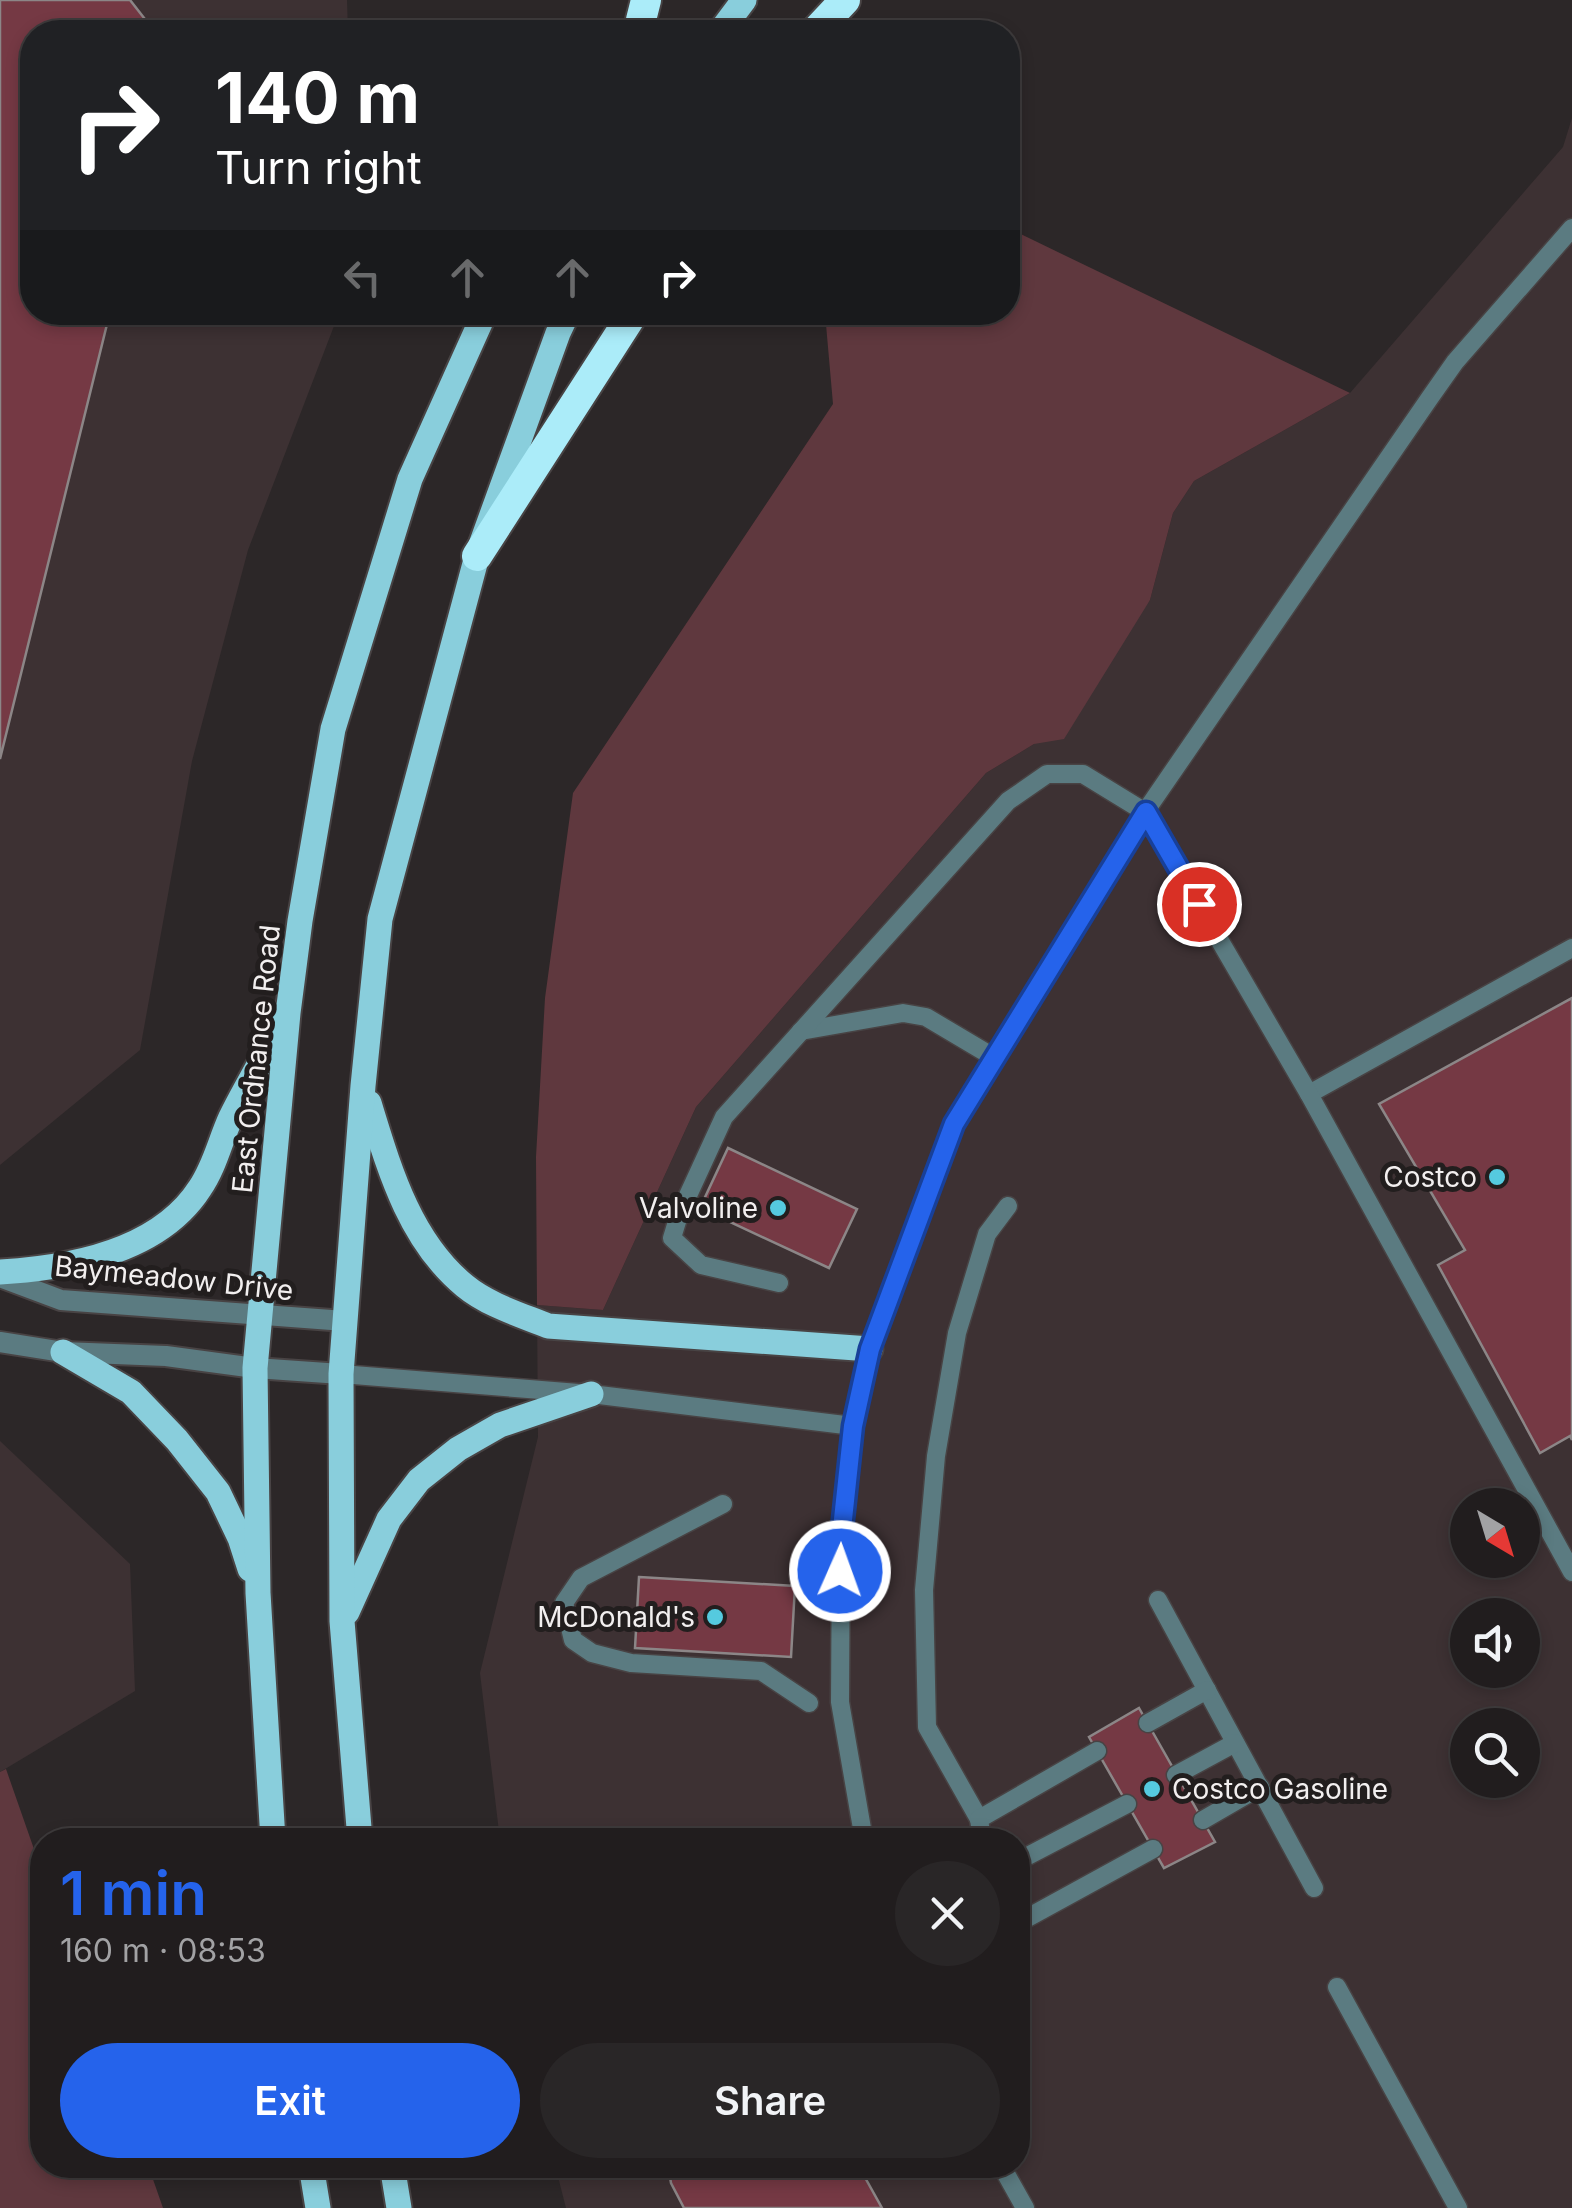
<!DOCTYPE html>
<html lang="en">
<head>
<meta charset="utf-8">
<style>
	body { margin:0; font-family:Inter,sans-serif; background:#292627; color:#f1f3f6; height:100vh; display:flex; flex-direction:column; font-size:38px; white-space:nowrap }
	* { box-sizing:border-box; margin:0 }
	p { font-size:32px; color:#a2a2a4 }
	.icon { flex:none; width:55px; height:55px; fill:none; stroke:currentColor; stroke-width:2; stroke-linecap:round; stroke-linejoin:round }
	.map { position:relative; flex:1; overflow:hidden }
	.side { position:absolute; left:30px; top:1828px; width:1000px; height:350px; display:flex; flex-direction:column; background:#211d1e; border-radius:40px; box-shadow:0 5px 15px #0003,0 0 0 2px #3e3b3c }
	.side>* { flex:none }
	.guide { position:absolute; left:20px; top:20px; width:1000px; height:305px; border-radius:40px; box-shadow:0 5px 15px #0003,0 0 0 2px #3e3b3c; background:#202124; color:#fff; overflow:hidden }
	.needle { width:65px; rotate:142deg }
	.tools { position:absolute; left:1450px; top:1488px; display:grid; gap:20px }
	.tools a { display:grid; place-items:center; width:90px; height:90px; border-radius:50%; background:#211d1e; box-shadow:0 5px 15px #0003,0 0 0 2px #3e3b3c; font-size:50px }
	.pin { position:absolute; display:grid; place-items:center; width:85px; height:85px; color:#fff; margin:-42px; border:5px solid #fff; border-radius:50%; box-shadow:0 2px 10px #0007 }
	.me { position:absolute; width:110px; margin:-55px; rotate:2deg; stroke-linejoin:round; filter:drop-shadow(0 0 8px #0008) }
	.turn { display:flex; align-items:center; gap:35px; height:210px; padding:0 30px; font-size:45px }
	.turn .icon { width:130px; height:130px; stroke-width:2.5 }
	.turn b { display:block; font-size:70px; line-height:85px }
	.lanes { display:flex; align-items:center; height:95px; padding:0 30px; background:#0003; justify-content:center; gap:50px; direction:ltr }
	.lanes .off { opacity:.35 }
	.round { display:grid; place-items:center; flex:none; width:105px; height:105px; border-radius:52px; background:#292627 }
	.headline { display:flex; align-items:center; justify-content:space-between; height:170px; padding:0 30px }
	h1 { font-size:60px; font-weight:600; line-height:75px; color:#2563eb }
	.cta { display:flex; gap:20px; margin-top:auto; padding:20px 30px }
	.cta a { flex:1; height:115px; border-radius:60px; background:#2563eb; color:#fff; font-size:40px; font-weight:600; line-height:115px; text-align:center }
	.cta a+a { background:#292627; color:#f1f3f6 }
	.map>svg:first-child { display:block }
</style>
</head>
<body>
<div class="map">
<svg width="1572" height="2208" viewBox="0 0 1572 2208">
	<rect width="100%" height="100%" fill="#2c2728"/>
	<g fill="#3d3133" fill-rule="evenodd">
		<path d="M0,0H347L348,32H32V312L339,313L248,550L192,761L140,1050L0,1165Z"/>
		<path d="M1572,118V2208H566L555,2165H1018V1840H500L480,1673L538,1437L537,1305L603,1310L696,1107L986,773L1034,744L1150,600L1173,513L1194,481L1350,393L1563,147ZM1468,1505H1522V1560H1468ZM1468,1615H1522V1670H1468ZM1468,1725H1522V1780H1468Z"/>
		<path d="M0,1441L130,1564L135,1691L0,1772Z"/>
	</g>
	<g fill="#5f383e">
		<path d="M1008,228L1350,393L1194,481L1173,513L1150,600L1064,739L1034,744L986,773L696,1107L603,1310L537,1305L536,1157L545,998L573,793L833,404L825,313L1008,312Z"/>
		<path d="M6,1769L42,1872V2165H148L163,2208H0V1772Z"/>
	</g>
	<g fill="#753944" stroke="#8c8687" stroke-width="2.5">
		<path d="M0,0H130L155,32H32V312H110L0,759Z"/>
		<path d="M1572,998V1440L1570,1436L1540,1453L1438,1265L1465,1250L1379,1104Z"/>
		<path d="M728,1148L857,1209L829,1268L700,1208Z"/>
		<path d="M639,1577L795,1586L791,1657L635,1648Z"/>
		<path d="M1139,1708L1215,1842L1164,1868L1089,1737Z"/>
		<path d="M668,2165H858L882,2208H684L671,2183Z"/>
	</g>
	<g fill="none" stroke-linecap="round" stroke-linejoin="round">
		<defs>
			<g id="service">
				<path d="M801,1031L903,1013L926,1017L995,1058"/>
				<path d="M1309,1094L1572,948"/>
				<path d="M779,1283L701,1265L672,1238L679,1215L724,1117L1008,801L1047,774H1083L1145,812L1309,1094L1572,1572"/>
				<path d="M341,1374L591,1394L853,1426"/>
				<path d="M723,1504L581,1578L564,1603L573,1640L592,1653L631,1663L761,1671L809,1703"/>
				<path d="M1158,1600L1314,1888"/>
				<path d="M1148,1723L1207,1690"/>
				<path d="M1176,1775L1235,1743"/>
				<path d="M979,1819L927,1727L924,1590L936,1456L957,1333L987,1234L1008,1206"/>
				<path d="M1203,1820L1260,1787"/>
				<path d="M864,1840L840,1702L841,1538L853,1426L870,1349L955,1124L1145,812L1429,399L1455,362L1572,228"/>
				<path d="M982,1840L979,1819L1097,1751"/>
				<path d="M1018,1861L1127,1804"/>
				<path d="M1018,1923L1153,1849"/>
				<path d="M1337,1987L1458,2208"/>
				<path d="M1001,2165L1025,2208"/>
			</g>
			<g id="minor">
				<path d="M0,1277L61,1300L345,1321"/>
				<path d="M0,1342L63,1352L166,1356L255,1368L341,1374"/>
			</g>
			<g id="primary">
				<path d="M720,32L744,0"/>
				<path d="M369,1103C389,1168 409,1240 465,1286C488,1305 521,1315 548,1326L870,1349"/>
				<path d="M0,1272C70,1268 159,1252 200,1188C215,1166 220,1141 231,1117C247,1085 266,1053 283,1022"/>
				<path d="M63,1352L131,1392L177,1440L218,1492L240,1538L250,1569"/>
				<path d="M347,1612L389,1519L419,1480L458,1449L500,1425L591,1394"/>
				<path d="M273,1840L258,1593L255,1368L288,1013L300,921L333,729L410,479L485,312"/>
				<path d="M360,1840L342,1621L341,1374L363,1086L380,919L477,556L558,333L568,312"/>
				<path d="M311,2165L318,2208"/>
				<path d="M392,2165L399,2208"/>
			</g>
			<g id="motorway">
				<path d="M641,20L646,0"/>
				<path d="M815,32L845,0"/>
				<path d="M477,556L634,312"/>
			</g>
		</defs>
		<use href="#service" stroke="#484344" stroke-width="21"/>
		<use href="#minor" stroke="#484344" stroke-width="24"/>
		<use href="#primary" stroke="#484344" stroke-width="29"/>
		<use href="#motorway" stroke="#484344" stroke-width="34"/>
		<use href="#service" stroke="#5b7b81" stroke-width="18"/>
		<use href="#minor" stroke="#5b7b81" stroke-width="20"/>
		<use href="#primary" stroke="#89cedc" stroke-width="25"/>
		<use href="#motorway" stroke="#abecf9" stroke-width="30"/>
	</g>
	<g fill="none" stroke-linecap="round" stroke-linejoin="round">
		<defs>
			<path id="route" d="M840,1571L841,1538L853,1426L870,1349L954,1124L1146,812L1199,904"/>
		</defs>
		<use href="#route" stroke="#184099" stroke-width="25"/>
		<use href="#route" stroke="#2563eb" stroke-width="18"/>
	</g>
	<g fill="#55cadf" stroke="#221e1e" stroke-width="4">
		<circle cx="1497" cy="1177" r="10"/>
		<circle cx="778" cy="1208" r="10"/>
		<circle cx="715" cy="1617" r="10"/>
		<circle cx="1152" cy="1789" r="10"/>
	</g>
	<g text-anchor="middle" stroke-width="10" stroke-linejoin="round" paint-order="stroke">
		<g font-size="28" fill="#f2efef" stroke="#221e1e">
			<text transform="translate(256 1059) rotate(-84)" y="10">East Ordnance Road</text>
			<text transform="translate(174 1278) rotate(6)" y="10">Baymeadow Drive</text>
		</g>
		<g font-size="28" fill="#f2efef" stroke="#221e1e" text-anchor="end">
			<text x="1477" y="1187">Costco</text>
			<text x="758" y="1218">Valvoline</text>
			<text x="695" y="1627">McDonald's</text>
			<text x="1172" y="1799" text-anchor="start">Costco Gasoline</text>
		</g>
	</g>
</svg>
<div class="tools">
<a><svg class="needle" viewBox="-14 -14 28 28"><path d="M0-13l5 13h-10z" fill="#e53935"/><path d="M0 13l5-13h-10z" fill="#a2a2a4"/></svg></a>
<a><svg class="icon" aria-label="sound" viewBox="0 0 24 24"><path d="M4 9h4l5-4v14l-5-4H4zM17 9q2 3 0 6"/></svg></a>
<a><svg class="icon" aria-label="search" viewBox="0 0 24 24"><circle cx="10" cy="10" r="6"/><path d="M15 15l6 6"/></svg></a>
</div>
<div class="pin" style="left:1199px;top:904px;background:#d93025"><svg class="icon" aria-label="arrive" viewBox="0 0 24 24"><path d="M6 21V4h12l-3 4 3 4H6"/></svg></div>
<svg class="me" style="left:840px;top:1571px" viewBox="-20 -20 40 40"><circle r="17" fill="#2563eb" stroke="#fff" stroke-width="3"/><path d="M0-11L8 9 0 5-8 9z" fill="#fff"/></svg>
<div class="guide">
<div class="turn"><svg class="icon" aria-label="right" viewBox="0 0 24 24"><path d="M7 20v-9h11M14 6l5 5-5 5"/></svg><div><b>140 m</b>Turn right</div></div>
<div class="lanes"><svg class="icon off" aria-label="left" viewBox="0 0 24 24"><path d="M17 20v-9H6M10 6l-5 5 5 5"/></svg><svg class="icon off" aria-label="ahead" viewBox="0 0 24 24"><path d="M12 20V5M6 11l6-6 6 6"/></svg><svg class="icon off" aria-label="ahead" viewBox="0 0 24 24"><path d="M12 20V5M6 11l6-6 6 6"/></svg><svg class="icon" aria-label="right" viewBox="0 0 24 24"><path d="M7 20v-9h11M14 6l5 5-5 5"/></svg></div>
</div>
<section class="side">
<div class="headline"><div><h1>1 min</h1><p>160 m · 08:53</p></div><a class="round"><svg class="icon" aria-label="close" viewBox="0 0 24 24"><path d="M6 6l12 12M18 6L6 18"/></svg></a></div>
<div class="cta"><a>Exit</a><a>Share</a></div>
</section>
</div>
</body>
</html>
